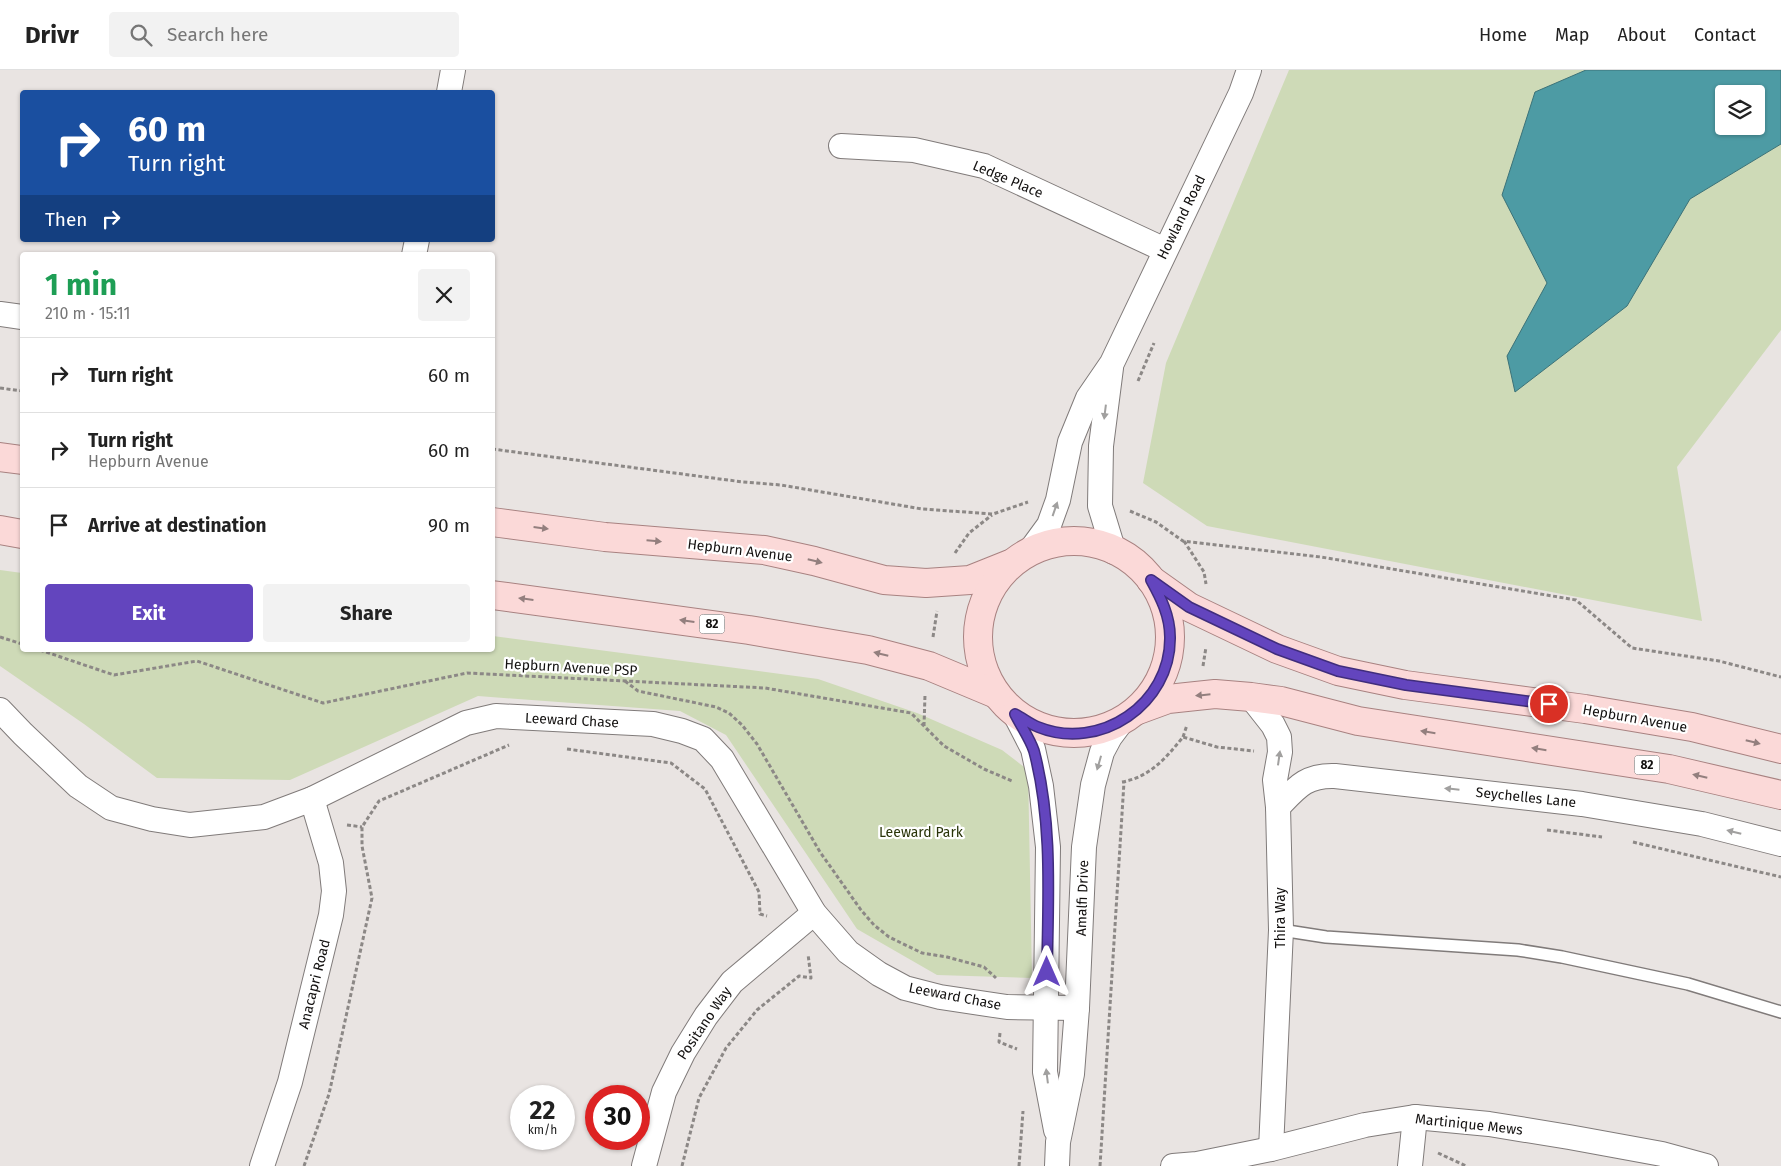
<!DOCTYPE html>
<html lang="en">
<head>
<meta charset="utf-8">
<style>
	body { margin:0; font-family:"Fira Sans",sans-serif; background:#f2f2f2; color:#222; height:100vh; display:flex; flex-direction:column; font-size:19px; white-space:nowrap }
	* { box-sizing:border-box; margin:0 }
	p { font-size:16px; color:#767676 }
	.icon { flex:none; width:28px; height:28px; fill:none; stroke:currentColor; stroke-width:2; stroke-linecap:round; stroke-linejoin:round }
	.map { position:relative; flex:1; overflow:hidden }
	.panel { position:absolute; left:20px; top:182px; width:475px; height:400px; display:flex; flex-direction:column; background:#fff; border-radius:5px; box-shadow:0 1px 4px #0004 }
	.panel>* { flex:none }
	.hud { position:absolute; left:20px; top:20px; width:475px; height:152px; border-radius:5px; box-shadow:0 1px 4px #0004; background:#1a4fa0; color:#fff; overflow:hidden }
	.controls { position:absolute; left:1715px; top:15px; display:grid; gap:10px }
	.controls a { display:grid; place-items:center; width:50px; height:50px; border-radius:5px; background:#fff; box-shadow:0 1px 4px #0004; font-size:25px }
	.speed { position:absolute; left:510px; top:1015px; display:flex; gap:10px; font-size:25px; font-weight:700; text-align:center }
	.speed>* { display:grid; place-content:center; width:65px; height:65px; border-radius:50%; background:#fff; box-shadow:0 1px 4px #0004; line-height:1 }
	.speed small { font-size:12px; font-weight:400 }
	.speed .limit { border:8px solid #d22; background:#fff; color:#111 }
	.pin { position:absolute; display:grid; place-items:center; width:42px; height:42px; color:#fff; margin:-21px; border:2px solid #fff; border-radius:50%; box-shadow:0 1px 5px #0007 }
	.me { position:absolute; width:55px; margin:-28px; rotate:0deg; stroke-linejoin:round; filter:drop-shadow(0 0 4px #0008) }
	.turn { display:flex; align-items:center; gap:18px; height:105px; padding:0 25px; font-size:22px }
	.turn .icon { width:65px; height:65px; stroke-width:2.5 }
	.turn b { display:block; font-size:35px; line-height:42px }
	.then { display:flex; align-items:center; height:48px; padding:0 25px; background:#0003; gap:10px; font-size:19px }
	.round { display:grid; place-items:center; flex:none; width:52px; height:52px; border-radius:5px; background:#f2f2f2 }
	.head { display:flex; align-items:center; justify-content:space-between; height:85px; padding:0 25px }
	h1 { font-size:30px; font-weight:700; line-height:38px; color:#1e9e55 }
	.button { display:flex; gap:10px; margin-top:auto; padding:10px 25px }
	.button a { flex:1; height:58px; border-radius:5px; background:#6345be; color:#fff; font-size:20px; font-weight:700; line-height:58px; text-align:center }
	.button a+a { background:#f2f2f2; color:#222 }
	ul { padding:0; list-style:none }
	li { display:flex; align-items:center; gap:15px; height:75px; padding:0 25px; border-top:1px solid #e0e0e0 }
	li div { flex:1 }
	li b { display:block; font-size:19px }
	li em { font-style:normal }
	header { display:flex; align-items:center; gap:30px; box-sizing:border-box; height:70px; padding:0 25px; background:#fff; border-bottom:1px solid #e0e0e0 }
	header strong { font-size:24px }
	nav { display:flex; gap:28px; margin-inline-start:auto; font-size:18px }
	.search { width:350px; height:45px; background:#f2f2f2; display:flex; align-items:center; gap:12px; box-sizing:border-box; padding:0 18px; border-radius:5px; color:#767676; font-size:19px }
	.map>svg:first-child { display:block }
</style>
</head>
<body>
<header>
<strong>Drivr</strong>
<div class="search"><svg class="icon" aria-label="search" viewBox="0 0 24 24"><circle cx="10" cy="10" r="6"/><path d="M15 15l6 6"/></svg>Search here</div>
<nav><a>Home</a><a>Map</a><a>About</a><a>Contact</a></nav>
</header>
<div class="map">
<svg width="1781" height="1096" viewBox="0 0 1781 1096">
	<rect width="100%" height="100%" fill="#e9e4e2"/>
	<g fill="#cedab7" fill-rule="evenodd">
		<path d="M1289,0H1781V260L1677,397L1702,551L1207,456L1143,413L1166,293ZM1724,24H1756V56H1724Z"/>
		<path d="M0,500L22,503V580H492L493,566L818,609L917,643L1002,680L1028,700L1032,908L937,905L857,859L726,665L680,641L478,626L290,710L157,708L84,654L0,596Z"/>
	</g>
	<path fill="#4d9ba4" stroke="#3c7278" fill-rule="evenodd" d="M1586,0H1781V74L1690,129L1627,236L1515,322L1507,286L1547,213L1502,125L1535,22ZM1724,24H1756V56H1724Z"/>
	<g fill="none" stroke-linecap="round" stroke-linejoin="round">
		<defs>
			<path id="lane" d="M1281,860L1326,867L1518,880L1562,887L1688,914L1781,942"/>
			<g id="street">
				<path d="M449,22L453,0"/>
				<path d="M841,76L914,80L984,96L1165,180"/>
				<path d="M414,185L417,170"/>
				<path d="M0,244L22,247"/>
				<path d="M1111,298L1101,376L1100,436L1114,482"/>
				<path d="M1030,481L1049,455L1058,430L1070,372L1088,328L1112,293L1241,23L1249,0"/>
				<path d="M1251,627L1273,655L1279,667L1280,682L1275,710L1278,737L1281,860L1271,1079"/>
				<path d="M0,640L23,664L78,716L111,738L152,749L190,755L264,747L312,729L466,653L496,646L653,654L682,661L703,669L722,689L814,843L848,882L879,904L905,918L940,927L1007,937L1077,938"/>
				<path d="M1015,644L1033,679L1041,716L1048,777L1045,1002L1056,1060"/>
				<path d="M1278,737C1297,717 1306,705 1335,706L1582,734L1702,754L1781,774"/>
				<path d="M262,1096L290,1012L331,845L334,821L331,793L312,729"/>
				<path d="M644,1096L664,1022L683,983L706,946L732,912L814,843"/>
				<path d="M1057,1096L1058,1072L1072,1004L1077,938L1084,777L1093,715L1102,682L1110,667L1122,651"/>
				<path d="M1173,1096L1197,1094L1271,1079L1365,1055L1415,1047L1489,1054L1569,1067L1662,1084L1706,1096"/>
				<path d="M1410,1096L1415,1047"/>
			</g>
			<g id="primary">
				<path d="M0,387L22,390"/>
				<path d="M492,452L605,467L764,480L814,491L884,510L926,513L970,510L1010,494"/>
				<path d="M0,460L22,464"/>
				<circle cx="1074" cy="567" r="96"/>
				<path d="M1151,510L1189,537L1277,579L1338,601L1405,615L1585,639L1692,657L1781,679"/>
				<path d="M492,525L749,560L868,580L929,596L996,624"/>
				<path d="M1138,640L1168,629L1196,626L1215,624L1251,627L1281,631L1358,651L1669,699L1781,725"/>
			</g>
		</defs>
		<use href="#lane" stroke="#807b7a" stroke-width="14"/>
		<use href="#street" stroke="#807b7a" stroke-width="26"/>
		<use href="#primary" stroke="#a88281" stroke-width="30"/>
		<g stroke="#8c8886" stroke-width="3" stroke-dasharray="4 2.5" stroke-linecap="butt">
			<path d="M1138,311L1154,273"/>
			<path d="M0,318L22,321"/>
			<path d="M492,379L743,412L781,415L922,439L993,444L1028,432"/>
			<path d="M1130,441L1156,452L1183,471L1321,487L1576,530L1632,578L1719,591L1781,607"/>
			<path d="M1184,471L1204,502L1206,514"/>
			<path d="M955,483L969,463L992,445"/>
			<path d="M0,567L22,574"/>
			<path d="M933,567L937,541"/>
			<path d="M40,580L114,605L197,591L323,633L467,603L765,618L911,643L944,676L984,699L1012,711"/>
			<path d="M1203,596L1206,577"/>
			<path d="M625,611L638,621L716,637L729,643L742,655L757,674L820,782L861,840L874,855L889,867L922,883L947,887L984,897L996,908"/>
			<path d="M924,656L925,625"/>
			<path d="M1183,667L1187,655"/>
			<path d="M567,679L671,693L705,719L759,822L760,844L767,846"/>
			<path d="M1122,712C1150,707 1166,688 1183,667L1217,677L1254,681"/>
			<path d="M347,755L362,757"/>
			<path d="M1547,760L1602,767"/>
			<path d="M1633,772L1781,807"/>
			<path d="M1000,963L999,972L1017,979"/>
			<path d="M1438,1083L1466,1096"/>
			<path d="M304,1096L329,1024L372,828L362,776V757L379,731L509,675"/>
			<path d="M682,1096L699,1028L726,978L757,940L799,906L811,908L808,884"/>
			<path d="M1019,1096L1023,1041"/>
			<path d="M1100,1096L1124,712"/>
		</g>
		<use href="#lane" stroke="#fff" stroke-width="11"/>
		<use href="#street" stroke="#fff" stroke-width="24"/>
		<use href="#primary" stroke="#fbd9d8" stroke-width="28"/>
	</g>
	<defs><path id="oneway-solid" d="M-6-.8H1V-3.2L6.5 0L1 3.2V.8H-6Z" transform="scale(1.25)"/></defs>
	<g fill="#a1a09f">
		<use href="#oneway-solid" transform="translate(1105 342) rotate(97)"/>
		<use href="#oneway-solid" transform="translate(1055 439) rotate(-71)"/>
		<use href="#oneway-solid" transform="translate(1279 688) rotate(-82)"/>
		<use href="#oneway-solid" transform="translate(1099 693) rotate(106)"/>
		<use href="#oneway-solid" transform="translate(1452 719) rotate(-174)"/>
		<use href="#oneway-solid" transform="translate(1734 762) rotate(-166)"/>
		<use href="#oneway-solid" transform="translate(1047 1006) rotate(-97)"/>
	</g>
	<g fill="#937f7e">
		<use href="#oneway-solid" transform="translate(541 458) rotate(7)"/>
		<use href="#oneway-solid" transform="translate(654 471) rotate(5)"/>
		<use href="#oneway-solid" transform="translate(815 491) rotate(14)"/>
		<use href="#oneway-solid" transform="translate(526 529) rotate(-173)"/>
		<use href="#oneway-solid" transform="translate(687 551) rotate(-172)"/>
		<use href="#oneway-solid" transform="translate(881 584) rotate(-166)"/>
		<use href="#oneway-solid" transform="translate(1203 625) rotate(174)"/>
		<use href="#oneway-solid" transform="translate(1428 662) rotate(-171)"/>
		<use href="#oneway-solid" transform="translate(1753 672) rotate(14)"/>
		<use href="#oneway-solid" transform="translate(1539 679) rotate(-171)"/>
		<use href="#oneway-solid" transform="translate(1700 706) rotate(-167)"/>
	</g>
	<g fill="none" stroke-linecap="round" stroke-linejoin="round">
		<defs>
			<path id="route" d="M1047,902C1048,829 1053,753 1034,681C1030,669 1021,656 1015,644C1023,648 1030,654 1038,657C1100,682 1171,634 1170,567C1170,546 1161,528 1151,510L1189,537L1277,579L1338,601L1406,615L1549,634"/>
		</defs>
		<use href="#route" stroke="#402d7c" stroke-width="12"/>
		<use href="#route" stroke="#6345be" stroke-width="9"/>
	</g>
	<g text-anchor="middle" stroke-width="4.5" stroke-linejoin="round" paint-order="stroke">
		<g fill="#fff" stroke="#5a5858" stroke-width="1">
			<rect x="699.5" y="544.5" width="25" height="19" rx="4"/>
			<rect x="1634.5" y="685.5" width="25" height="19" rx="4"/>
		</g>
		<g font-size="12" font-weight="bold" fill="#131110">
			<text x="712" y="558">82</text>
			<text x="1647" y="699">82</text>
		</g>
		<g font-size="14" fill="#131110" stroke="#fff">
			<text transform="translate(1008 109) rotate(23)" y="5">Ledge Place</text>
			<text transform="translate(1181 147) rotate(-64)" y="5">Howland Road</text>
			<text transform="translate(740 480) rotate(7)" y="5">Hepburn Avenue</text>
			<text transform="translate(571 597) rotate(3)" y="5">Hepburn Avenue PSP</text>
			<text transform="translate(1635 648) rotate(10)" y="5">Hepburn Avenue</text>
			<text transform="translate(572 650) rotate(3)" y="5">Leeward Chase</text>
			<text transform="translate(1526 727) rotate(6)" y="5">Seychelles Lane</text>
			<text transform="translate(1082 828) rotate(-88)" y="5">Amalfi Drive</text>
			<text transform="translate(1280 848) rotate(-90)" y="5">Thira Way</text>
			<text transform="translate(314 914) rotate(-76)" y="5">Anacapri Road</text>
			<text transform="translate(955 926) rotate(11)" y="5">Leeward Chase</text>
			<text transform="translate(704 953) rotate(-56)" y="5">Positano Way</text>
			<text transform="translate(1469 1054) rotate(6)" y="5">Martinique Mews</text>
		</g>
		<g font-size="14" fill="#293409" stroke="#fff">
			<text x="921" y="767">Leeward Park</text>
		</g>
	</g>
</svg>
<div class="controls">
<a><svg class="icon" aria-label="layers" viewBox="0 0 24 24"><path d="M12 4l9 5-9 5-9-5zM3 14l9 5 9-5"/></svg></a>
</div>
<div class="speed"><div>22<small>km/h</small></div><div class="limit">30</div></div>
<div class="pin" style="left:1549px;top:634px;background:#d93025"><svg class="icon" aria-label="arrive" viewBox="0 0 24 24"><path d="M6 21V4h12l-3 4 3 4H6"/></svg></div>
<svg class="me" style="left:1047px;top:902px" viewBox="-20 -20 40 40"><path d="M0-17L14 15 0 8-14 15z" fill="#6345be" stroke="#fff" stroke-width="4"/></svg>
<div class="hud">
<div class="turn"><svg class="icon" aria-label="right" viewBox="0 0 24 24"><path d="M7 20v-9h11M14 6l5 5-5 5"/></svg><div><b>60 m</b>Turn right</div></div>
<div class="then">Then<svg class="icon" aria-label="right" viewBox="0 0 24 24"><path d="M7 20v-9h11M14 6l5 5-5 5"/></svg></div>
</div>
<section class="panel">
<div class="head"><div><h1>1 min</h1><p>210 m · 15:11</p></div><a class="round"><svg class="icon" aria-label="close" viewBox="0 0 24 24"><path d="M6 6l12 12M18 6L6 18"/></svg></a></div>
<ul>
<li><svg class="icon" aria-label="right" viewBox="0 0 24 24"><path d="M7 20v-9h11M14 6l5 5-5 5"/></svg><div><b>Turn right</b></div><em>60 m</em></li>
<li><svg class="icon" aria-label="right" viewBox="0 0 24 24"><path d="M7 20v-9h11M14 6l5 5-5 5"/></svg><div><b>Turn right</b><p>Hepburn Avenue</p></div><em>60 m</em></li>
<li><svg class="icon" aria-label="arrive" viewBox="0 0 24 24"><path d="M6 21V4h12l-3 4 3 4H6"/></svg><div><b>Arrive at destination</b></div><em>90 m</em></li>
</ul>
<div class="button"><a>Exit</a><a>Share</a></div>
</section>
</div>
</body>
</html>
